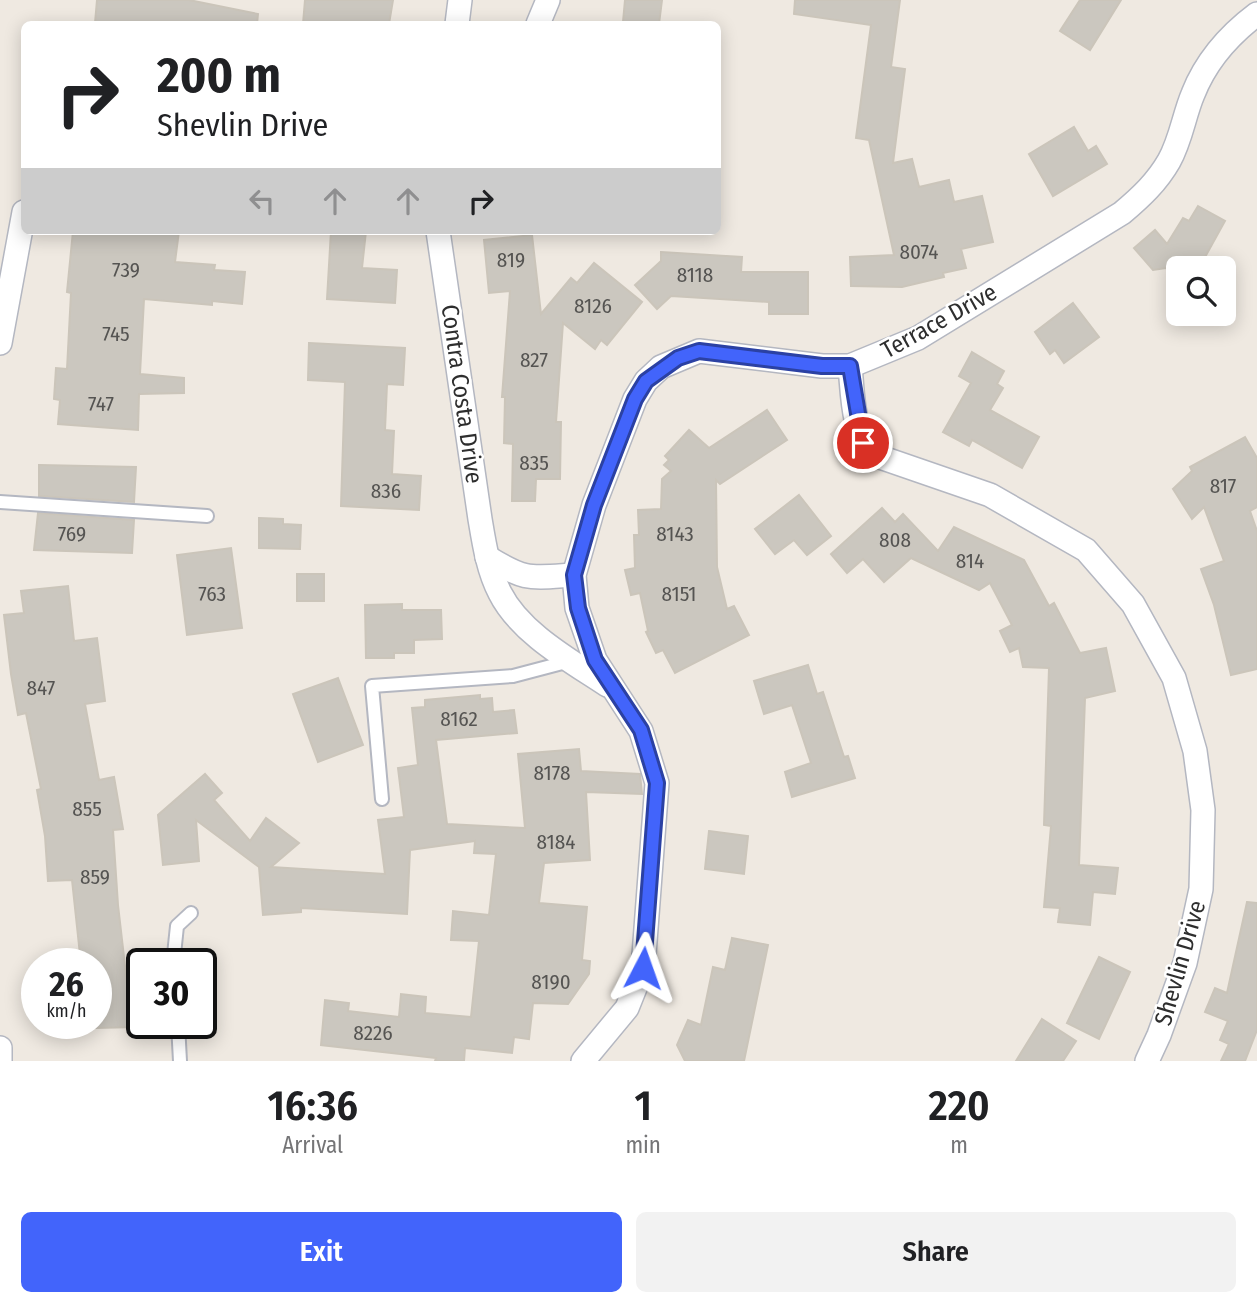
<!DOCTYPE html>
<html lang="en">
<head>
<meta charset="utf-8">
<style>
	body { margin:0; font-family:"Fira Sans Condensed",sans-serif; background:#f2f2f2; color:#202124; height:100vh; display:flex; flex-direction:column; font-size:26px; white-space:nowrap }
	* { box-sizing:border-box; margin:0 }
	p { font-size:23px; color:#757577 }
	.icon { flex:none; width:38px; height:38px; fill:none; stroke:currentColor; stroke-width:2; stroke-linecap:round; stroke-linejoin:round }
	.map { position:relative; height:1061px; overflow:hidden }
	.panel { display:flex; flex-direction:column; background:#fff; flex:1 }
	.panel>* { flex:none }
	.hud { position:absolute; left:21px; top:21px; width:700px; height:214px; border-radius:10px; box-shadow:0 4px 18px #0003; background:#fff; color:#202124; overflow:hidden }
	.fabs { position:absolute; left:1166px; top:256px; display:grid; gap:14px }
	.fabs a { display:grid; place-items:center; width:70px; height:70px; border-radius:10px; background:#fff; box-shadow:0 4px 18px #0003; font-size:35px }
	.speed { position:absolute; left:21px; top:948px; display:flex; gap:14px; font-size:35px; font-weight:700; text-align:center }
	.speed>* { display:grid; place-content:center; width:91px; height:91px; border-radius:50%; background:#fff; box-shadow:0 4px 18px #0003; line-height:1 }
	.speed small { font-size:18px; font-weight:400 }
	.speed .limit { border:4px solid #111; border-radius:10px; background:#fff; color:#111 }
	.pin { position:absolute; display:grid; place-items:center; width:60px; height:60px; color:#fff; margin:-30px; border:4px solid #fff; border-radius:50%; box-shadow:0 2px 7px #0007 }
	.me { position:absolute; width:77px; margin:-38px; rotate:4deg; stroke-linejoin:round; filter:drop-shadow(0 0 5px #0008) }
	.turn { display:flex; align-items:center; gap:24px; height:147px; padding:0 21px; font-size:32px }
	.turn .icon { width:91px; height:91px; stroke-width:2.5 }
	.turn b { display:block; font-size:49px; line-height:60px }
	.lanes { display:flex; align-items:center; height:66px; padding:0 21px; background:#0003; justify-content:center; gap:35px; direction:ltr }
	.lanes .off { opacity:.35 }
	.eta { display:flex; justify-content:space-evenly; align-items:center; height:119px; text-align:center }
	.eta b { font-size:42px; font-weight:600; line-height:49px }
	.button { display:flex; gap:14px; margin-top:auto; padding:14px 21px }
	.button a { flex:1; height:80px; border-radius:10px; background:#4264fb; color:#fff; font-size:28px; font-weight:600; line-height:80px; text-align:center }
	.button a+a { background:#f2f2f2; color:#202124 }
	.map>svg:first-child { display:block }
</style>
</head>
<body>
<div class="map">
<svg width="1257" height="1061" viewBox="0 0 1257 1061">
	<rect width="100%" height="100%" fill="#efe9e1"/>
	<g fill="#cbc7bf" stroke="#cbc5ba" stroke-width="2">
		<path d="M97,0H189L258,14L257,24L95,23Z"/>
		<path d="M305,0H393L389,24H303Z"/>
		<path d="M625,0H662L659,24L623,22Z"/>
		<path d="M795,0H900L891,67L905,69L893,163L912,159L919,187L949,180L954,202L982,196L993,242L961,249L966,268L943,273L944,277L902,287L851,286L850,257L894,255L869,140L856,138L871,25L794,14Z"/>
		<path d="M1080,0H1121L1090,50L1060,31Z"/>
		<path d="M1074,127L1088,151L1096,146L1107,164L1053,196L1029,154Z"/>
		<path d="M1198,206L1225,221L1199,268H1178V275L1166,268L1153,270L1134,248L1155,230L1167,244L1183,218L1189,221Z"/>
		<path d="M73,231H179L175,262L215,265L214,270L245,272L242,304L212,301V305L144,299L140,374L184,378V393L139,394L138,430L58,424L60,400L54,399L56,368L67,369L71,293L67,292Z"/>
		<path d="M331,231H366L362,268L397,270L395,303L327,299Z"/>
		<path d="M532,235L541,314L571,278L577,283L594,263L642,302L607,345L601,340L595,349L563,323L556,422H561L560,479H536L535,501H512L513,444L504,443L505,397H502L510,291L489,293L484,240Z"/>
		<path d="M661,252L742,257L741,272H808V314H769V302L671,296L657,309L635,285L661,261Z"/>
		<path d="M1073,303L1099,337L1064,363L1055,350L1050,354L1035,332Z"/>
		<path d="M309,343L405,348L403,385L387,384L385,430L394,431L392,474L421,476L419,510L341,506L345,382L308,380Z"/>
		<path d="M972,352L1004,371L997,384L1003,388L990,410L1039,437L1022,468L972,440L969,446L943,432L971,383L959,376Z"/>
		<path d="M767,410L787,440L720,484L716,480L717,567L727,609L734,606L749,635L675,673L663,650L656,653L646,632L648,631L640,593L631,595L625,570L635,568L634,535H639L638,510L661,509L662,479L671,471L664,465L669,460L665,456L689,430L709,448Z"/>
		<path d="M1245,437L1257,458V507L1250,511L1257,531V669L1231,675L1214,605L1201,569L1224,561L1204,507L1192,519L1173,489L1192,471L1190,467Z"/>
		<path d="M39,465L136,467L134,502L39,496Z"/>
		<path d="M799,495L831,536L807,555L794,540L775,554L755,529Z"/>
		<path d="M882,508L895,522L903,514L938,551L954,527L1024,560L1049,606L1054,603L1080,653L1106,648L1115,691L1085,698L1079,865L1118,868L1115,894L1093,892L1090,925L1058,922L1060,908L1044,907L1051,826L1044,825L1049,668L1023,667L1019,648L1010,652L1000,631L1012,625L990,583L979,590L911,558L884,582L863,559L847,573L831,554Z"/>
		<path d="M38,513L134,520L132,553L34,550Z"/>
		<path d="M259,518L283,519V524L301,525L300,549L259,548Z"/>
		<path d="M231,548L242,628L187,635L177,555Z"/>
		<rect x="297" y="574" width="27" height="27"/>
		<path d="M68,586L74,641L97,638L105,701L85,704L99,780L114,777L123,829L113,830L118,905L127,983H135L136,1027L96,1028V964H81L72,880L48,881L45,836L37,790L41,789L26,713L18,715L11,674L4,615L24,613L21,591Z"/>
		<path d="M402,604V610H441L442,639L414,640V653H394V658H366L365,605Z"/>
		<path d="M808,665L817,694L823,692L844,757L848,756L855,778L792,797L785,772L811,763L792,705L764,714L754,681Z"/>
		<path d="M338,678L363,745L318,762L293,694Z"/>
		<path d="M480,695V699L492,698L493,712L514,710L517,733L436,740L447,824L525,828L518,754L579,749L581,771L640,774L642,794L586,792L590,860L544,863L539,903L587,907L582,960L590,961L589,974L568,1004L533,1003L529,1039L514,1037L512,1053L465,1048L464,1061H435L436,1058L321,1045L325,1000L349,1003L348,1011L399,1017L401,994L426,997L425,1013L471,1017L479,941L451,940L453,911L489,915L496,854L474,853L475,841L410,850L407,914L301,908V912L263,915L259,867L196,820L199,861L163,865L158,815L205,774L222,793L214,800L250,841L266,818L299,843L271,867L385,874L378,820L404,817L398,768L418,765L412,708L425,707V700Z"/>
		<path d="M709,831L748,836L744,874L705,869Z"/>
		<path d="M1247,902L1257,903V1030L1245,1061H1221L1229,1044L1220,1040L1228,1021L1205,1012L1215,988L1227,993Z"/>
		<path d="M732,938L768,945L744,1061H685L677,1045L688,1020L701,1025L713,967L725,970Z"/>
		<path d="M1099,957L1130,972L1099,1039L1067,1023Z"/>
		<path d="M1042,1019L1076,1041L1063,1061H1016Z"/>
	</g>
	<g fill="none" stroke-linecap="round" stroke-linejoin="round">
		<defs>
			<g id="lane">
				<path d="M0,502L207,516"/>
				<path d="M382,799L372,686L513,676L570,661"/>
				<path d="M173,964L177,926L191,913"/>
				<path d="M178,1024L180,1061"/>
			</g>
			<g id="street">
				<path d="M457,24L460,0"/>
				<path d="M538,24L548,0"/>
				<path d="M438,231L480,519C484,543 488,570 500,593C520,633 571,661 607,685"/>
				<path d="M0,343L24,212"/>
				<path d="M850,366C853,397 852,432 874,455L990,495L1086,550L1133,604L1174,678L1195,751L1203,810L1201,889L1185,963L1159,1035L1147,1061"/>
				<path d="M487,557C526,581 529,578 574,575"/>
				<path d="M0,1048V1061"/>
				<path d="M583,1061L627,1008L643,968L657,783L641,731L595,660L577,608L574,575L594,505L635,399L646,381L661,367L699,351L822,366H850L918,338L1122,213C1141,197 1157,182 1169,161C1181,140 1184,115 1193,94C1206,61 1229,35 1257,14"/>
			</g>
		</defs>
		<use href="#lane" stroke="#b4b7c1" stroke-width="16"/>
		<use href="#street" stroke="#b4b7c1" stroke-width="26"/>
		<use href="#lane" stroke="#fff" stroke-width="12"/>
		<use href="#street" stroke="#fff" stroke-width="23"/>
	</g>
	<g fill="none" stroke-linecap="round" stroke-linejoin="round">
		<defs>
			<path id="route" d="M643,968L657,783L641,730L595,660L578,608L574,575L594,505L635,399L646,381L678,358L699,351L822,366H850L863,443"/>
		</defs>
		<use href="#route" stroke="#2b41a3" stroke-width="18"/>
		<use href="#route" stroke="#4264fb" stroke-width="12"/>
	</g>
	<g text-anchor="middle" stroke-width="5" stroke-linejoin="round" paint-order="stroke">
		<g font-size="21" fill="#555452">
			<text x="919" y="259">8074</text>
			<text x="511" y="267">819</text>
			<text x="126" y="277">739</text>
			<text x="695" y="282">8118</text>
			<text x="593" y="313">8126</text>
			<text x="116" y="341">745</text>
			<text x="534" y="367">827</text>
			<text x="101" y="411">747</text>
			<text x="534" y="470">835</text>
			<text x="1223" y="493">817</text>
			<text x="386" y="498">836</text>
			<text x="72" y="541">769</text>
			<text x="675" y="541">8143</text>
			<text x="895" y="547">808</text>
			<text x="970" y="568">814</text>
			<text x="212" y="601">763</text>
			<text x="679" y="601">8151</text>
			<text x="41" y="695">847</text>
			<text x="459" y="726">8162</text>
			<text x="552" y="780">8178</text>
			<text x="87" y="816">855</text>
			<text x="556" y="849">8184</text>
			<text x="95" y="884">859</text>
			<text x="551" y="989">8190</text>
			<text x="373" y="1040">8226</text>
		</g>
		<g font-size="24" fill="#2e2e2e" stroke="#fff">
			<text transform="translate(939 321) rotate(-29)" y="8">Terrace Drive</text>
			<text transform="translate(462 394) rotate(82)" y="8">Contra Costa Drive</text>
			<text transform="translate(1180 963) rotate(-74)" y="8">Shevlin Drive</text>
		</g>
	</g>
</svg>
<div class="fabs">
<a><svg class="icon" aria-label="search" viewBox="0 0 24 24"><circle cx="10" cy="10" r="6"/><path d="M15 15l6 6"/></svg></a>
</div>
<div class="speed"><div>26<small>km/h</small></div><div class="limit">30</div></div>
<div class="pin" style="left:863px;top:443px;background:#d93025"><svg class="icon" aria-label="arrive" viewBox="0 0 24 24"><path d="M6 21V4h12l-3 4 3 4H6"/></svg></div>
<svg class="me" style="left:643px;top:968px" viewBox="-20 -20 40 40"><path d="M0-17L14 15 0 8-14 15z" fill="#4264fb" stroke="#fff" stroke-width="4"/></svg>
<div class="hud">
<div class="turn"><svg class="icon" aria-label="right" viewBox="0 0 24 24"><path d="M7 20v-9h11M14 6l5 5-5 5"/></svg><div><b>200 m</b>Shevlin Drive</div></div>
<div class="lanes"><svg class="icon off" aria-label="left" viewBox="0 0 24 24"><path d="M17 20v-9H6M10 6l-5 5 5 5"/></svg><svg class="icon off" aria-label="ahead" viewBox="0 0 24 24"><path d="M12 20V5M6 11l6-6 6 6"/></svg><svg class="icon off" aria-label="ahead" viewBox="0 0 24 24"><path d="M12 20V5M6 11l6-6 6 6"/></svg><svg class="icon" aria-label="right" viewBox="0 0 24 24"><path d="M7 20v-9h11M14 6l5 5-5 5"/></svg></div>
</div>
</div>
<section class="panel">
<div class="eta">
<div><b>16:36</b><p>Arrival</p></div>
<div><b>1</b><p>min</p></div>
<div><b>220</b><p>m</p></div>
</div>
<div class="button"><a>Exit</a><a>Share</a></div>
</section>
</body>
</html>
